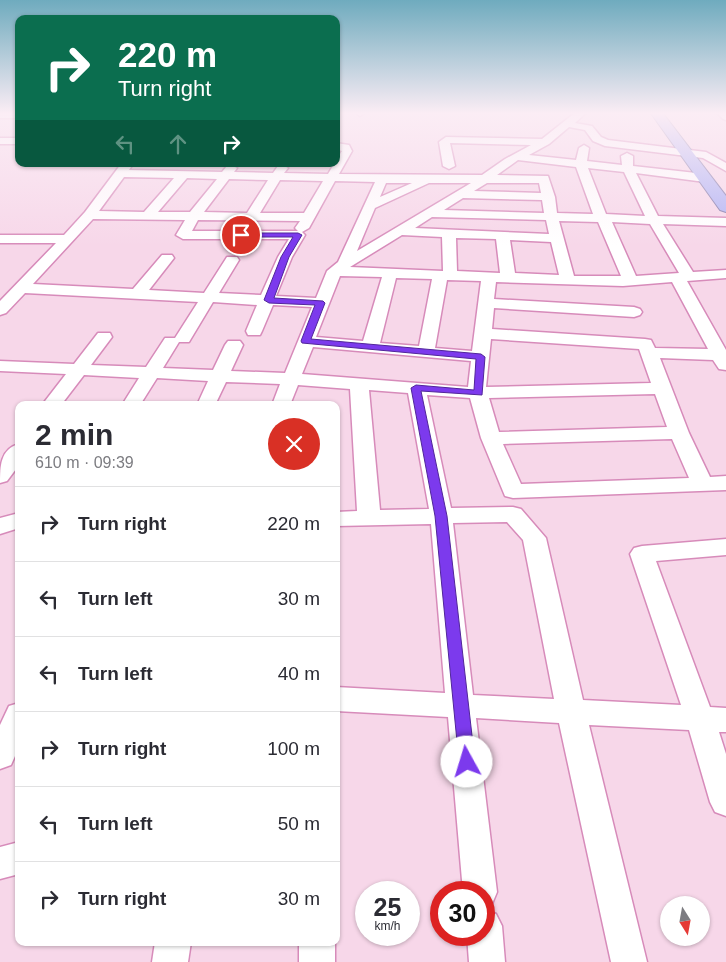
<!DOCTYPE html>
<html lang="en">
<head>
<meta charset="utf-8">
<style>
	body { margin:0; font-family:Helvetica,sans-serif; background:#f7f7f7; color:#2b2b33; height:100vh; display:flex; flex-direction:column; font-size:19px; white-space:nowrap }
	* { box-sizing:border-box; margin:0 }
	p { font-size:16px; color:#7c7c81 }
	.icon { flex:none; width:28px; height:28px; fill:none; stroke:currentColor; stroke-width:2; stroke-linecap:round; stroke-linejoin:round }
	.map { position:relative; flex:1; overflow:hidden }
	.drawer { position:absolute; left:15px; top:401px; width:325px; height:545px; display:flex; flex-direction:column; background:#fff; border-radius:10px; box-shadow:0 1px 4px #0004 }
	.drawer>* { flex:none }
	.top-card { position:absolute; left:15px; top:15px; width:325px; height:152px; border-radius:10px; box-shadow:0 1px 4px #0004; background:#0b6e4f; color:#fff; overflow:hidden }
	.needle { width:32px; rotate:169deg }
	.fabs { position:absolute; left:660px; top:896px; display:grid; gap:10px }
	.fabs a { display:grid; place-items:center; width:50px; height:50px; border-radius:50%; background:#fff; box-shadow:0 1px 4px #0004; font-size:25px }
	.speed { position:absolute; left:355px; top:881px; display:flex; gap:10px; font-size:25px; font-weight:700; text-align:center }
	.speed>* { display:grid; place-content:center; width:65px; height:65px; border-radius:50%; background:#fff; box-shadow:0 1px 4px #0004; line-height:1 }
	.speed small { font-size:12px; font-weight:400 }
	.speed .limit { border:8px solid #d22; background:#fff; color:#111 }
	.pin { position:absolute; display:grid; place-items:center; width:42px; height:42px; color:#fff; margin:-21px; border:2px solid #fff; border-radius:50%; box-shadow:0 1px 5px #0007 }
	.me { position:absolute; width:55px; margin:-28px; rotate:354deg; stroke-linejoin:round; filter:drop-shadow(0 0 4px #0008) }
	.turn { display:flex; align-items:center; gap:18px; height:105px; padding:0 20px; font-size:22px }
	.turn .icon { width:65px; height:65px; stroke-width:2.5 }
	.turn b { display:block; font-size:35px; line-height:42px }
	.lanes { display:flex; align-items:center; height:48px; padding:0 20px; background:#0003; justify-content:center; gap:25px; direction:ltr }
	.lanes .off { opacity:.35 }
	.round { display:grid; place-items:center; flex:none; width:52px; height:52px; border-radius:26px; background:#f7f7f7 }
	.headline { display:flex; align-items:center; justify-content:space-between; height:85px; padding:0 20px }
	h1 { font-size:30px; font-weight:700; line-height:38px }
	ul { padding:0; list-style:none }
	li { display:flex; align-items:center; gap:15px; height:75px; padding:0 20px; border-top:1px solid #e1e1e2 }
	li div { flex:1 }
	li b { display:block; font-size:19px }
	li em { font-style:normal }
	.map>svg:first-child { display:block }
</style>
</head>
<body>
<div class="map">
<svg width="726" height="962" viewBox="0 0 726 962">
	<rect width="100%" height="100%" fill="#f7d7e9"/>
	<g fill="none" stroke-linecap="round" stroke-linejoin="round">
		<defs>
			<g id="minor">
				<rect x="0" y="112" width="19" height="6"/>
				<path d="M355,112H365V113L360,116Z"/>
				<path d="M576,112H587L575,123L592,126L601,137L608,140L706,152L726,163V171L703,158L605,146L593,141L585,130L569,127L549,144L529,155L576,160L579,148L584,145L589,148L587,161L622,165L621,156L627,153L633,156V166L705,174L711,178L705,182L636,173L658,216L726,218V226L663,224L693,272L726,270V278L687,281L726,350V370L719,369L713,360L660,358L689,433L710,477L726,476V490L513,498L505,496L481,438L470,398L427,395L451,508L513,507L521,509L546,538L583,700L681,705L630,554L634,548L642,546L726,539V555L656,561L710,707L726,708V732H719L726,754V816L715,812L710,802L689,730L589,725L647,962H611L559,723L476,718L497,892L492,904L484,907V892H463L448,717L336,711V687L445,693L431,524L336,526V512L357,511L350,389L298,385L290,405H272L280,384L226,382L215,405H197L208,381L157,378L140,405H122L139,378L84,375L61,405H42L66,374L0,371V361L74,364L98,333H110L112,337L91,365L146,367L165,338H175L198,302L25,293L6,313L0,315V301L56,243H0V235H64L85,212L121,164H133L129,170L222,172L227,166L231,165L237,168L234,172L273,173L278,166L282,165L288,168L284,173L328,174L334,164H336V160L342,151L336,149V143L349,145L352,151L339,174L482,175L505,159L531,145L450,143L455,166L449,169L443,166L439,142L446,137L542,139ZM518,160L576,167L593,214L557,213L555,197L548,176L497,175ZM588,168L624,172L645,216L606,214ZM124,177L174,178L144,212L99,211ZM187,178L217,179L190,212H158ZM229,179L268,180L247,213L204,212ZM280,180L323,181L304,213H260ZM335,181L375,182L338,262L327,271L316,298L276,296L292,257L305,235L302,232L309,228ZM386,183H412L380,197ZM429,183H471L357,251L375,208ZM487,183H539L541,193L474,191ZM463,198L542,200L544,213L444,210ZM432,217L546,220L549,234L415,228ZM93,219L185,220L176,235L183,239H289L278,257L261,295L219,293L239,260L237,257H227L204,293L149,290L174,258L172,255H162L133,289L33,284ZM198,220L300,221L295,228L298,231H192ZM559,221L598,222L621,276H574ZM612,222L650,224L679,273L636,276ZM402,235L442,237L443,271L350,267ZM456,238L496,239L500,273L457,271ZM510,240L551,242L559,275L515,273ZM340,276L382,277L363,341L316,337ZM396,278L432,279L419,346L380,343ZM447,280L481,281L472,351L435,348ZM496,282L623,286L672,282L708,349L655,348L651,340L645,339L492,329L494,308L634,317L640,315L642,312L640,309L634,307L494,299ZM213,302L257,305L246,331L248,335H260L262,331L273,305L312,307L285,373L231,371L243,345L240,341H228L225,345L213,370L163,368L179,342H189ZM491,339L639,349L651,383L486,387ZM313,347L471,361L468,387L302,374ZM369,390L408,393L429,509L380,510ZM655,394L667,427L499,432L489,398ZM672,439L689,478L521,484L503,444ZM507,522L523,540L554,699L473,695L453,523Z"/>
				<path d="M716,112H726V120L723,119Z"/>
				<rect x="0" y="138" width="19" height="6"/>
				<path d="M19,444V465L7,481L0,483C0,467 0,449 19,444Z"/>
				<path d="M19,513V528L0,534V518Z"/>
				<path d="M19,703V747L11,765L0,769V725L9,706Z"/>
				<path d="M19,842V874L0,879V847Z"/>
				<path d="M484,909L496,914L502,926L505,962H469L467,935H484Z"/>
				<path d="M155,942H191L188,962H152Z"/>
				<rect x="299" y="942" width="36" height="20"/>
			</g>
			<path id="highway" d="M650,112H662L726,196V212L720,210Z"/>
		</defs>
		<use href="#minor" stroke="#d78bba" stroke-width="3"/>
		<use href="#highway" stroke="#7f77a8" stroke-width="2"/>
		<use href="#minor" fill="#fff" fill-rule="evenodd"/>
		<use href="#highway" fill="#b1b3f4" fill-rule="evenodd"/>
	</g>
	<linearGradient id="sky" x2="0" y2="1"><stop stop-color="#6fabbe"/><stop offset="0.46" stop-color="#fbedf5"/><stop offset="1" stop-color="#fbedf5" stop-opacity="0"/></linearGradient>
	<rect width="726" height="246" fill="url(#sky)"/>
	<path fill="#7c3aed" stroke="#51269a" d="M241,233H298L302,235L289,257L274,298L323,301L325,303L311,339L481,354L485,357L482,395L421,391L447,516L475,762L473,767L467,769L461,767L459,762L435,516L411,388L416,385L474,390L476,359L302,343L301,341L315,305L269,303L264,300L281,257L293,237H238V234Z"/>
</svg>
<div class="fabs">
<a><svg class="needle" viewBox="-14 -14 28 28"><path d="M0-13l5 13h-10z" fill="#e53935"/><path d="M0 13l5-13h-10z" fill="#7c7c81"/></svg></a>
</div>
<div class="speed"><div>25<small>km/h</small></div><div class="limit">30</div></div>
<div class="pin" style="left:241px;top:235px;background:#d93025"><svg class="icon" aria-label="arrive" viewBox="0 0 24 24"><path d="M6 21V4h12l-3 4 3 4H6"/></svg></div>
<svg class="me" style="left:467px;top:762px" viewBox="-20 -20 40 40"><circle r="19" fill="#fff"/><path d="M0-13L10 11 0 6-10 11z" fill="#7c3aed"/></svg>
<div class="top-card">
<div class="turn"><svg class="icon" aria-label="right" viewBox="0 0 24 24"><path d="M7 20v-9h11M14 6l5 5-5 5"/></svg><div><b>220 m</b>Turn right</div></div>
<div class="lanes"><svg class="icon off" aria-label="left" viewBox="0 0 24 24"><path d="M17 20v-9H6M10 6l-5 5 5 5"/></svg><svg class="icon off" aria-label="ahead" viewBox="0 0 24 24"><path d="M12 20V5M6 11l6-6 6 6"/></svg><svg class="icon" aria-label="right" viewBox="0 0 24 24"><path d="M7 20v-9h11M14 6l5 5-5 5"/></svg></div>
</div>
<section class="drawer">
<div class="headline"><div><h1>2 min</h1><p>610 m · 09:39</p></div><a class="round" style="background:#d93025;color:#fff"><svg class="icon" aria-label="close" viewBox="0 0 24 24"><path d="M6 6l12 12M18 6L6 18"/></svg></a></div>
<ul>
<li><svg class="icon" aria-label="right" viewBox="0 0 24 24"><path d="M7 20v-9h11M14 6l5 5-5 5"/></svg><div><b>Turn right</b></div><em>220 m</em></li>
<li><svg class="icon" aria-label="left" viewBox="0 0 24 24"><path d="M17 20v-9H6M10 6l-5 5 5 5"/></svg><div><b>Turn left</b></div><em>30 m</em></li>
<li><svg class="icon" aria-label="left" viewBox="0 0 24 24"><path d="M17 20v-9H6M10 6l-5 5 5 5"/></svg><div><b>Turn left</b></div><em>40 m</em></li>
<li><svg class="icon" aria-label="right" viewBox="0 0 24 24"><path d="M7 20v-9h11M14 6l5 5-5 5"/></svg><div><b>Turn right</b></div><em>100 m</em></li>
<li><svg class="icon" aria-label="left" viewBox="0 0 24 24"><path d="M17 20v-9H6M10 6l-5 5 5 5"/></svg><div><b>Turn left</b></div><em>50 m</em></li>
<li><svg class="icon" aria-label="right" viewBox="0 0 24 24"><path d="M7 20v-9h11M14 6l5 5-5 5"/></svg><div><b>Turn right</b></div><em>30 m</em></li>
</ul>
</section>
</div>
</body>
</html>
